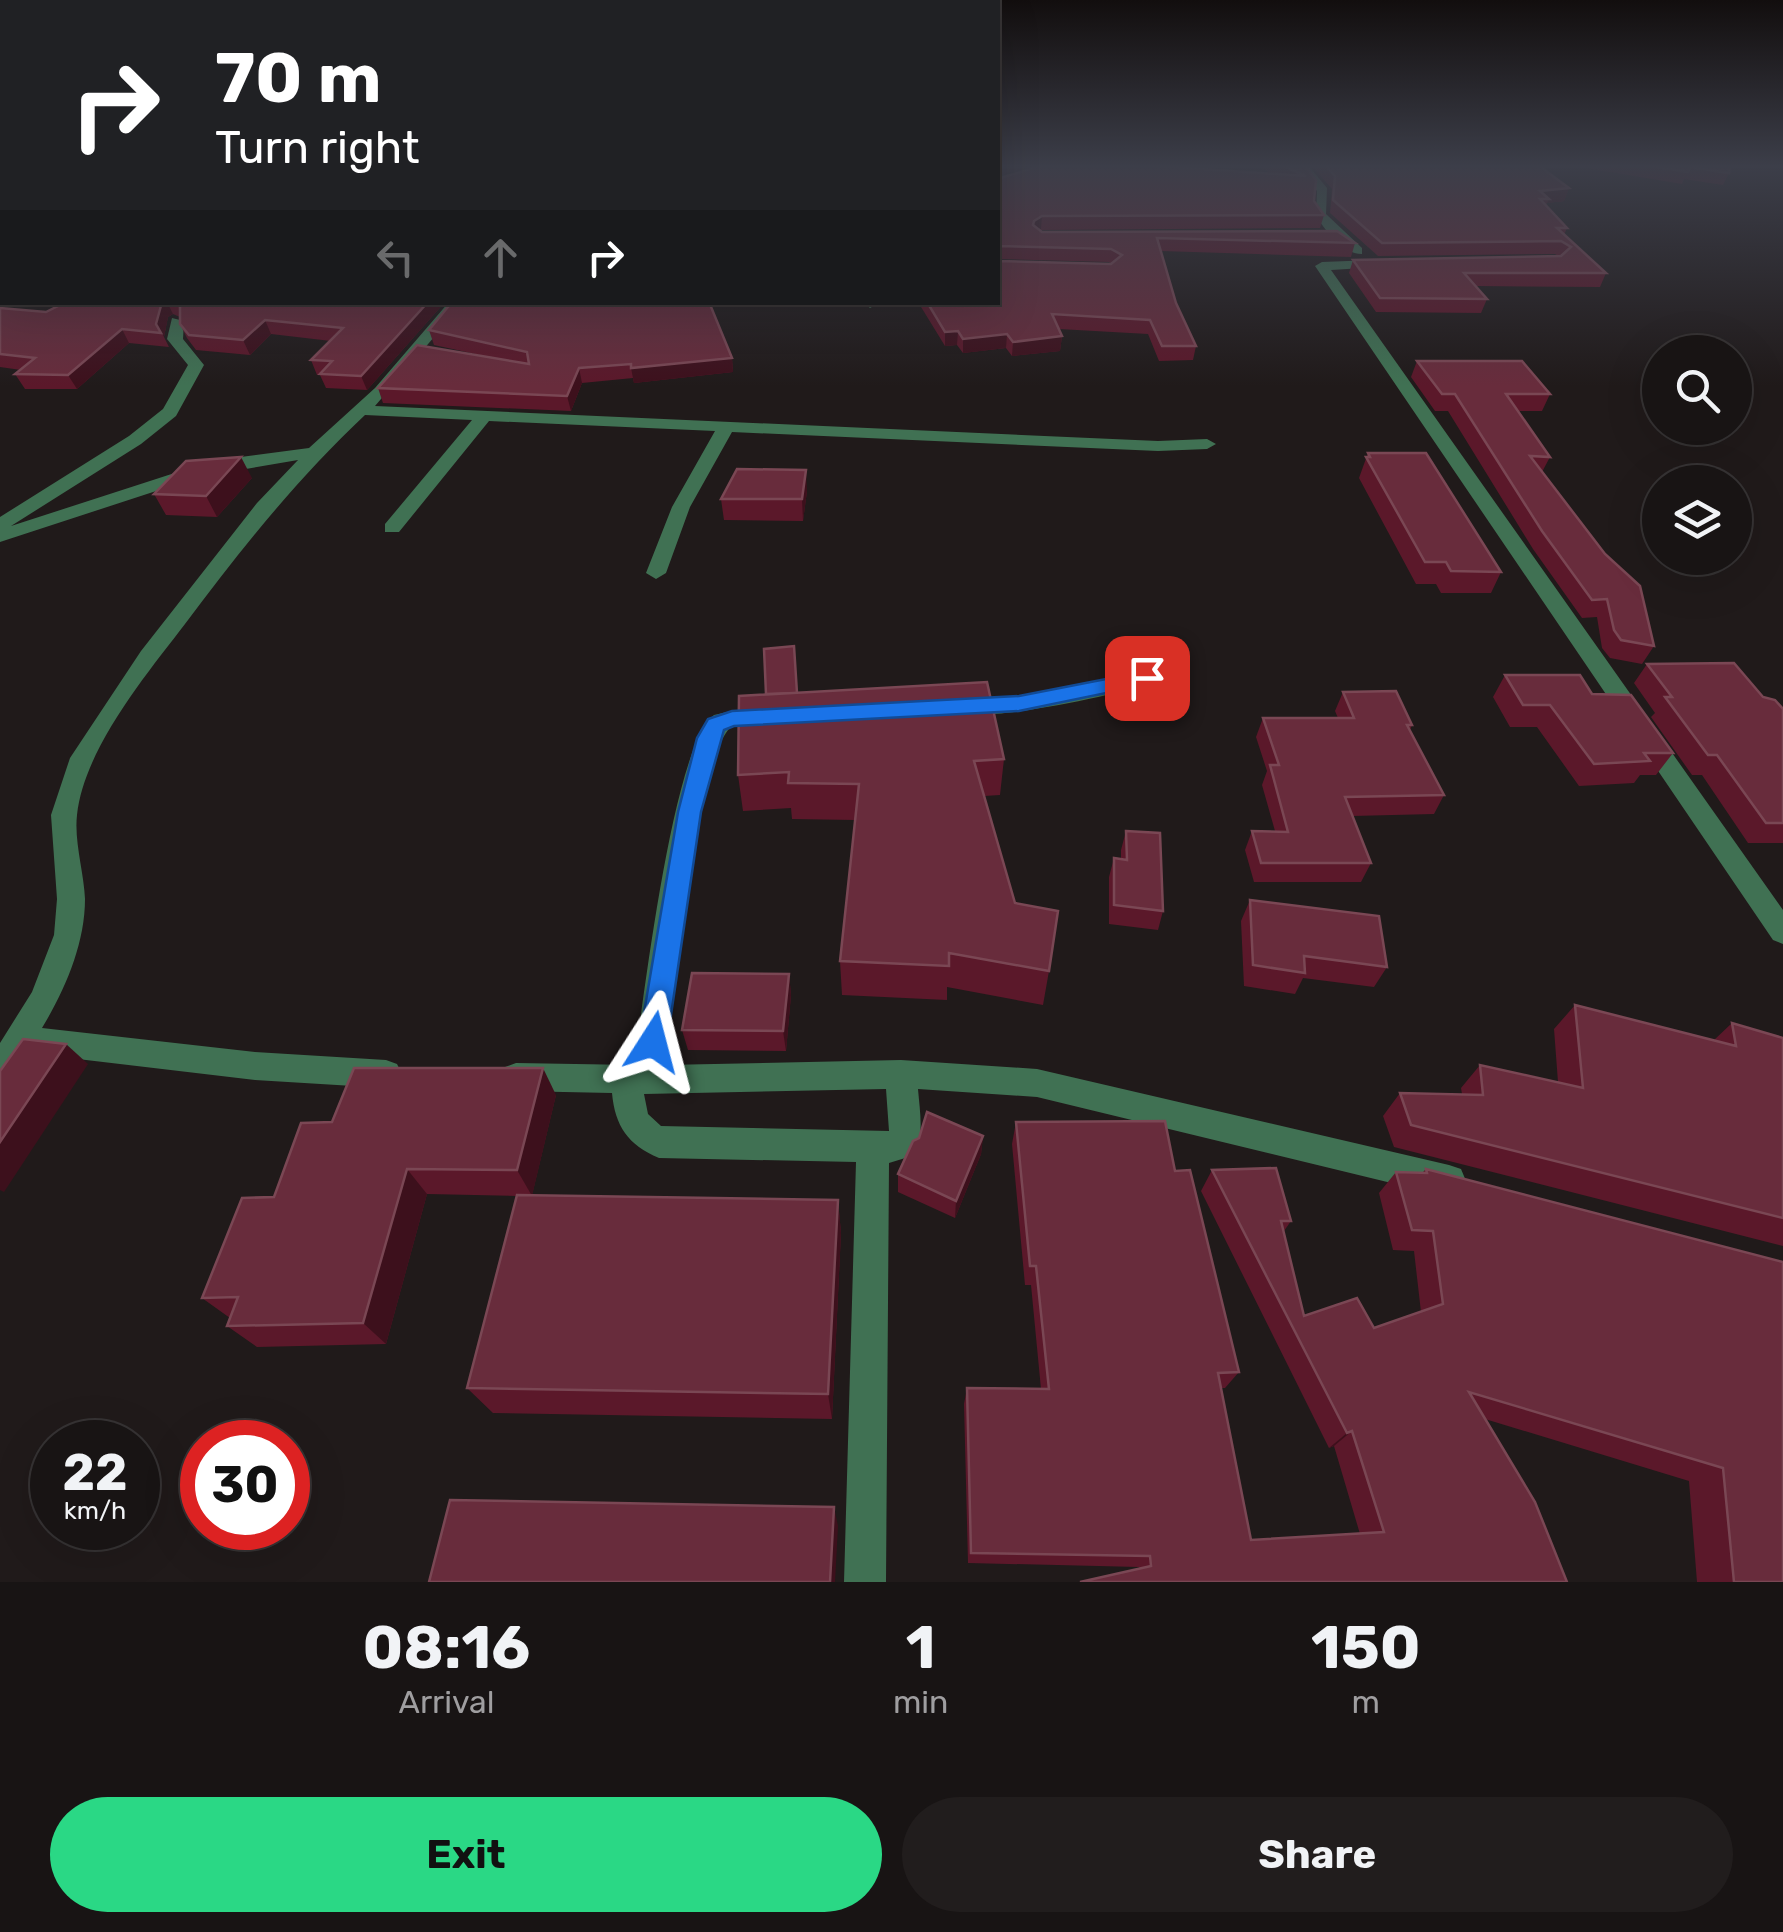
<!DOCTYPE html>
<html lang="en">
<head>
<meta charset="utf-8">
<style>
	body { margin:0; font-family:Rubik,sans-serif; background:#211d1d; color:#f1f3f6; height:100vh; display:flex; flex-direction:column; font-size:38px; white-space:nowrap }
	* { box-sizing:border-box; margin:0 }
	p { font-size:32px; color:#9f9ea0 }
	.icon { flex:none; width:55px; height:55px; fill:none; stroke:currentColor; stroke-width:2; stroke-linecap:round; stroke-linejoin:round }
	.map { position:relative; height:1582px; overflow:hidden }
	.details { display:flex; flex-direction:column; background:#181414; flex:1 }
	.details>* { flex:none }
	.guide { position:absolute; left:0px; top:0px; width:1000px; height:305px; box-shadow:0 10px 40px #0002,0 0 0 2px #363334; background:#202124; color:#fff; overflow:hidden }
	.controls { position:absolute; left:1642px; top:335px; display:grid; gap:20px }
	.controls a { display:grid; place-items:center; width:110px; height:110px; border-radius:50%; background:#181414; box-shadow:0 10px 40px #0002,0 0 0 2px #363334; font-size:50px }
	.speed { position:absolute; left:30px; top:1420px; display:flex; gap:20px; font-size:50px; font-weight:700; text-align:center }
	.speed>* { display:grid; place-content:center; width:130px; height:130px; border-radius:50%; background:#181414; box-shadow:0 10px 40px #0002,0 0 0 2px #363334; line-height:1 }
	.speed small { font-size:25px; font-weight:400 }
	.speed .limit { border:15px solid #d22; background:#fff; color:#111 }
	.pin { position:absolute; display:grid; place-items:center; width:85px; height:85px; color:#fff; margin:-42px; border-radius:20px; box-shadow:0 5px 15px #0006 }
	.me { position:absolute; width:110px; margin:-55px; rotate:9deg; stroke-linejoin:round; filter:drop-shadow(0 0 8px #0008) }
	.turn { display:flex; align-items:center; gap:35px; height:210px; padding:0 50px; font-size:45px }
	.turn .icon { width:130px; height:130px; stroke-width:2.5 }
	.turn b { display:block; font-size:70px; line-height:85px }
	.lanes { display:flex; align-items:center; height:95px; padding:0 50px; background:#0003; justify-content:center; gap:50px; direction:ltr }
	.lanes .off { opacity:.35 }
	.eta { display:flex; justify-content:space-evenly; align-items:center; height:170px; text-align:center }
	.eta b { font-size:60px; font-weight:700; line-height:70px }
	.primary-button { display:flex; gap:20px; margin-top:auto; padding:20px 50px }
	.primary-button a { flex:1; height:115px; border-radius:60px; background:#2ad885; color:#111; font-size:40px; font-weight:700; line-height:115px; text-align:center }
	.primary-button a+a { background:#211d1d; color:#f1f3f6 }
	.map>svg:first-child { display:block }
</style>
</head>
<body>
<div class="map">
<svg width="1783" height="1582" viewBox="0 0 1783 1582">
	<rect width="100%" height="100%" fill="#201a1a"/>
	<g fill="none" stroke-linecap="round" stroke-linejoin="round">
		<g fill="#407153" fill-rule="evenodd">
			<path d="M1297,165H1308L1327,188L1326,214L1362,248V254C1342,254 1327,231 1316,217L1317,191Z"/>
			<path d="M1374,260L1379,261V267L1331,270L1783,910V944L1773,940L1315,266L1322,262Z"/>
			<path d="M449,302H464L375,406L1158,441L1207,439L1216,444L1207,449L1158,451L732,432L690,507L666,573L656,579L646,573L672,507L715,431L489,421L399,532H385V524L472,420L365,415C297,479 241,549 185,624C146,675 84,749 77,815C74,842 84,872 85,899C85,944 65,990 42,1028L255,1052L386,1060L397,1064L402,1074L397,1084L386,1088L255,1080L27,1053L11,1080L0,1084V1043L32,992L54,935L57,899L51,815L70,758L141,651L257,503L298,460L199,477L0,542V517L129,436L163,409L188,365L167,339L172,318L184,321L183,339L204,365L176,416L141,444L11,526L187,469L233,458L309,448L375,388Z"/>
			<path d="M863,302H877V304L870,308Z"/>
			<path d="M1147,671L1158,678L1155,683C1124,692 966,730 948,708L960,700L1019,696Z"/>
			<path d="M770,709L782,717L778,723L731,727C697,755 672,1009 665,1065L901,1060L1037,1069L1449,1165L1461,1169L1466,1181L1461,1193L1449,1197L1037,1097L918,1089C920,1113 924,1133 915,1155L889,1163L886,1582H844L856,1162L659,1158C628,1145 615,1126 612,1093L516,1091L505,1087L500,1077L505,1067L516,1063L634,1065C643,1005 673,744 714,715L736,710ZM886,1089L889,1131L661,1126L648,1114L644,1094Z"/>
		</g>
	</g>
	<g fill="#5b182a" fill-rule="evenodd">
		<path d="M1254,165H1305L1314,201L1324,215L1320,228L1040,230L1042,232L1355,243L1351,257L1161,251L1176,303L1196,346L1193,360L1159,361L1148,334L1059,329L1062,336L1060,351L1012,356L1006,348L963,353L957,345L945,346L918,302H998V176L1000,178L1273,174ZM998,259L1109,262L1111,264L999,261Z"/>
		<path d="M1311,165H1538L1569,188L1564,201L1547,203L1546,205L1567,228L1564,235L1606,273L1600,287L1476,286L1487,299L1481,313L1376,312L1349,273L1353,260L1558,256L1555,254L1378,256L1330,213L1332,189Z"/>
		<path d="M1568,165H1730L1729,173L1723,185L1684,179L1682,184Z"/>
		<path d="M66,302H445L367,390L326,388L320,375H317L311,360L331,341L271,334L250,355L196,350L187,338L180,324V317L173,314L168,317L164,337L169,347L129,343L77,389H25L15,374L21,370L0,367V308L46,312Z"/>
		<path d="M429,330L732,358L733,372L634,383L633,378L582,383L571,411L383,403L378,388L494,358L434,345Z"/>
		<path d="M1417,361L1550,394L1542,411H1518L1550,457L1542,472L1654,646L1642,664L1610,658L1602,648L1597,617L1582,618L1533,549L1448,411H1435L1411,377Z"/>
		<path d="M1368,453L1501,572L1491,593H1441L1436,584H1416L1359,478Z"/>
		<path d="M252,478L217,517L166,515L154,494Z"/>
		<path d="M807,491L803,521L724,520L721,499Z"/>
		<path d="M1647,664L1763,697L1783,709V843H1748L1702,775H1692L1651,717L1655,713L1634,683Z"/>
		<path d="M1505,675L1592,694L1673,753L1656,775H1640L1634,783L1579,786L1537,727H1510L1493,697Z"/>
		<path d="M1343,692L1412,725L1410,730L1444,795L1434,814L1352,816L1371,863L1361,882H1254L1245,850L1252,831H1275L1262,785L1267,771L1256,737L1263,718H1338L1335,711Z"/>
		<path d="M797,693L1004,759L1000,795L984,796L1015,903L1049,971L1043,1005L947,987V1000L842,995L840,961L855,820L792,819L791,808L743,811L738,775L766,695Z"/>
		<path d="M1126,831L1163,911L1158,930L1109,924V877L1114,858L1121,859V850Z"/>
		<path d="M1250,900L1387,967L1374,987L1303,978L1295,994L1244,986L1241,921Z"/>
		<path d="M789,974L791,995L786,1051L688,1050L682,1030Z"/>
		<path d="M1575,1005L1713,1041L1732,1023L1783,1038V1246L1394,1147L1383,1116L1400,1093L1462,1094L1461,1088L1480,1065L1558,1082L1554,1029Z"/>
		<path d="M556,1095L532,1195L838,1200L841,1233L832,1419L493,1413L467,1388L517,1196L427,1194L386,1344L257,1347L227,1326L230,1318L202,1298L274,1197L332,1122Z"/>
		<path d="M1016,1122L1175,1171L1239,1372L1225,1388H1221L1251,1540L1360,1534L1334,1446L1329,1448L1201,1191L1212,1170L1291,1221L1284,1231L1304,1316L1374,1328L1421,1312L1414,1251L1393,1250L1379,1193L1396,1172L1422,1173L1426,1169L1783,1262V1582H1697L1689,1481L1485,1419L1567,1582L1140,1569L1139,1567L968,1563L964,1404L967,1388L1041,1389L1031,1285H1025L1012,1144Z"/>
		<path d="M983,1136L981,1154L955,1218L898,1192V1174Z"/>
	</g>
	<g fill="#3d101c">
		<path d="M998,165H1039L998,176Z"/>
		<path d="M1569,188L1564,201L1547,203L1549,199L1540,191Z"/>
		<path d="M1042,216L1041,229L1033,234L1031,238L1034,221Z"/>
		<path d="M162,302H167L173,314L168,317L164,337L156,324Z"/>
		<path d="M428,302H445L367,390L361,376Z"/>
		<path d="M265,320L271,334L250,355L243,340Z"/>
		<path d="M122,329L129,343L77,389L68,375Z"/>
		<path d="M958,331L957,345L945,346V332Z"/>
		<path d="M1007,334L1006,348L963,353V339Z"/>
		<path d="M1062,336L1060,351L1012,356L1013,342Z"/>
		<path d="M732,358L733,372L634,383L631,368Z"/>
		<path d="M579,368L582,383L571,411L567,396Z"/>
		<path d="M241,457L252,478L217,517L206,496Z"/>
		<path d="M806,470L807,491L803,521L802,499Z"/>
		<path d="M789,974L791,995L786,1051L783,1031Z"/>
		<path d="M66,1044L88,1064L4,1192L0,1190V1142Z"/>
		<path d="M543,1068L556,1095L532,1196L517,1170Z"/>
		<path d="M983,1136L981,1154L955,1218L956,1201Z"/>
		<path d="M407,1169L427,1194L386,1344L363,1323Z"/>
		<path d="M838,1200L841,1233L832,1419L828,1394Z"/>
		<path d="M1352,1431L1334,1446L1329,1448L1347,1433Z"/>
		<path d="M834,1507L838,1526L835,1582H830Z"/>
	</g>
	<g fill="#682c3c" stroke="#7a4754" stroke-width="2.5">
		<path d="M1044,165H1142L1306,176L1281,165H1305L1316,180L1314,201L1324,215L1042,216L1034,221L1033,225L1042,232L1337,231L1355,243L1157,238L1176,303L1196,346H1162L1150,320L1052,314L1062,336L1013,342L1007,334L963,339L958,331L945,332L927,302H998V257L999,261L1111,264L1122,255L1111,249L999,246L998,247V176L1000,178Z"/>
		<path d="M1325,165H1538L1569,188L1540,191L1549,199H1540L1567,228H1557L1606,273H1464L1487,299L1380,298L1353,260L1561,256L1571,247L1561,241L1382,243L1333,200L1335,176Z"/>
		<path d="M1645,165H1730L1729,173L1690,167L1688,172Z"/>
		<path d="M66,302H162L156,324L161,333L122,329L68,375L15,374L35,358L0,354V308L46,312Z"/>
		<path d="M173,302H428L361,376L320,374L332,361L311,360L343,328L265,320L243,340L189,335L180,324V305Z"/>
		<path d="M452,302H709L732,358L631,368V364L579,368L567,396L378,388L417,345L529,364L527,352L429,330Z"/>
		<path d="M1417,361H1522L1550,394H1506L1550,457L1530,456L1605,554L1640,586L1654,646L1621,640L1614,630L1607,599L1592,600L1542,531L1455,394H1442Z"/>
		<path d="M1368,453H1426L1501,572L1451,571L1446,562H1425L1366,457H1370Z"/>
		<path d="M241,457L206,496L154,494L186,461Z"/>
		<path d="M737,469L806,470L802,499H721Z"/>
		<path d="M794,646L797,693L766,694L764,649Z"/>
		<path d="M1734,663L1763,697L1775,700L1783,709V823H1766L1717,755H1708L1665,697H1672L1647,664Z"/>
		<path d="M1505,675H1580L1592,694L1631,695L1673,753H1644L1650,761L1594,764L1550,705H1523Z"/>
		<path d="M987,682L1004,759L974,761L1015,903L1058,911L1049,971L949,953V966L840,961L859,784L788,783L789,772L738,775L739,696Z"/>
		<path d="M1396,691L1412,725H1407L1444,795L1345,797L1371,863H1261L1252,831L1288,832L1270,765H1279L1263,718H1354L1343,692Z"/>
		<path d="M1126,831L1160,833L1163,911L1114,905V858L1127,860Z"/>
		<path d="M1250,900L1379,916L1387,967L1304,956L1305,973L1253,965Z"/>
		<path d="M692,973L789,974L783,1031L682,1030Z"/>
		<path d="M1575,1005L1736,1046L1732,1023L1783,1038V1218L1411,1125L1400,1093L1483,1095L1480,1065L1583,1088Z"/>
		<path d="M23,1039L66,1044L0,1142V1071Z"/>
		<path d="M354,1068H543L517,1170L407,1169L363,1323L227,1326L238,1297L202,1298L242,1198L274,1197L301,1123L332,1122Z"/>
		<path d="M927,1112L983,1136L956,1201L898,1174L913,1141L919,1138Z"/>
		<path d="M1165,1121L1175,1171L1190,1170L1239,1372L1218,1373L1251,1540L1384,1532L1352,1431L1347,1433L1212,1170L1276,1168L1291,1221H1281L1304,1316L1357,1298L1374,1328L1443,1304L1433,1231L1412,1230L1396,1172L1427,1173L1426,1169L1783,1262V1582H1734L1723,1468L1469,1392L1535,1502L1567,1582H1080L1151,1566L1150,1556L971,1553L967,1388L1049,1389L1036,1266H1030L1016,1122Z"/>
		<path d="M517,1195L838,1200L828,1394L467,1388Z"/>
		<path d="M450,1500L834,1507L830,1582H429Z"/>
	</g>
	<linearGradient id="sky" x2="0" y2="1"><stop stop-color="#120e0e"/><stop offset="0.43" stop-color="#3c3e49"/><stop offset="1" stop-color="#3c3e49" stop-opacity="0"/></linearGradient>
	<rect width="1783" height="386" fill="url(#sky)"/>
	<path fill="#1a73e8" stroke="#114b97" stroke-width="2.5" d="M1147,671L1155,673L1158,678L1155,683L1019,711L734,726L724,730L701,812L667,1042L663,1050L653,1054L643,1050L639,1042L678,812L697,738L708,719L732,711L1019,696Z"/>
</svg>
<div class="controls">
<a><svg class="icon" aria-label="search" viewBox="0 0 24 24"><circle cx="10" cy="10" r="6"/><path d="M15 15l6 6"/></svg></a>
<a><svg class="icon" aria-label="layers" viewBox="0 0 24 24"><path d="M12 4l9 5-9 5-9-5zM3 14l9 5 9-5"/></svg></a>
</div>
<div class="speed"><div>22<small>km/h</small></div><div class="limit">30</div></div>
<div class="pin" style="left:1147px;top:678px;background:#d93025"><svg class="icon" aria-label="arrive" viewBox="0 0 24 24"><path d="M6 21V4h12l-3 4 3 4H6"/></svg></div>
<svg class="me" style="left:653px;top:1042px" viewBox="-20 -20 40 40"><path d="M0-17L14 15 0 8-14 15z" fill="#1a73e8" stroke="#fff" stroke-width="4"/></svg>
<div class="guide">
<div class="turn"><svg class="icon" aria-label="right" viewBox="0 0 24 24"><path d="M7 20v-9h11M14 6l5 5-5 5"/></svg><div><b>70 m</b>Turn right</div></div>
<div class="lanes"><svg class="icon off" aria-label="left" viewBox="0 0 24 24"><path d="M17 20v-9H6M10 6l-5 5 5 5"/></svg><svg class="icon off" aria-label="ahead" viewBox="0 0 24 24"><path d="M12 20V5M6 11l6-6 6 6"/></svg><svg class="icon" aria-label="right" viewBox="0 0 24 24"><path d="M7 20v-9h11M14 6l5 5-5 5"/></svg></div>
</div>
</div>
<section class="details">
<div class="eta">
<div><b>08:16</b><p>Arrival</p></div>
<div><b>1</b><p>min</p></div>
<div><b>150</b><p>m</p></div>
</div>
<div class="primary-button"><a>Exit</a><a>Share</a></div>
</section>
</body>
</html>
